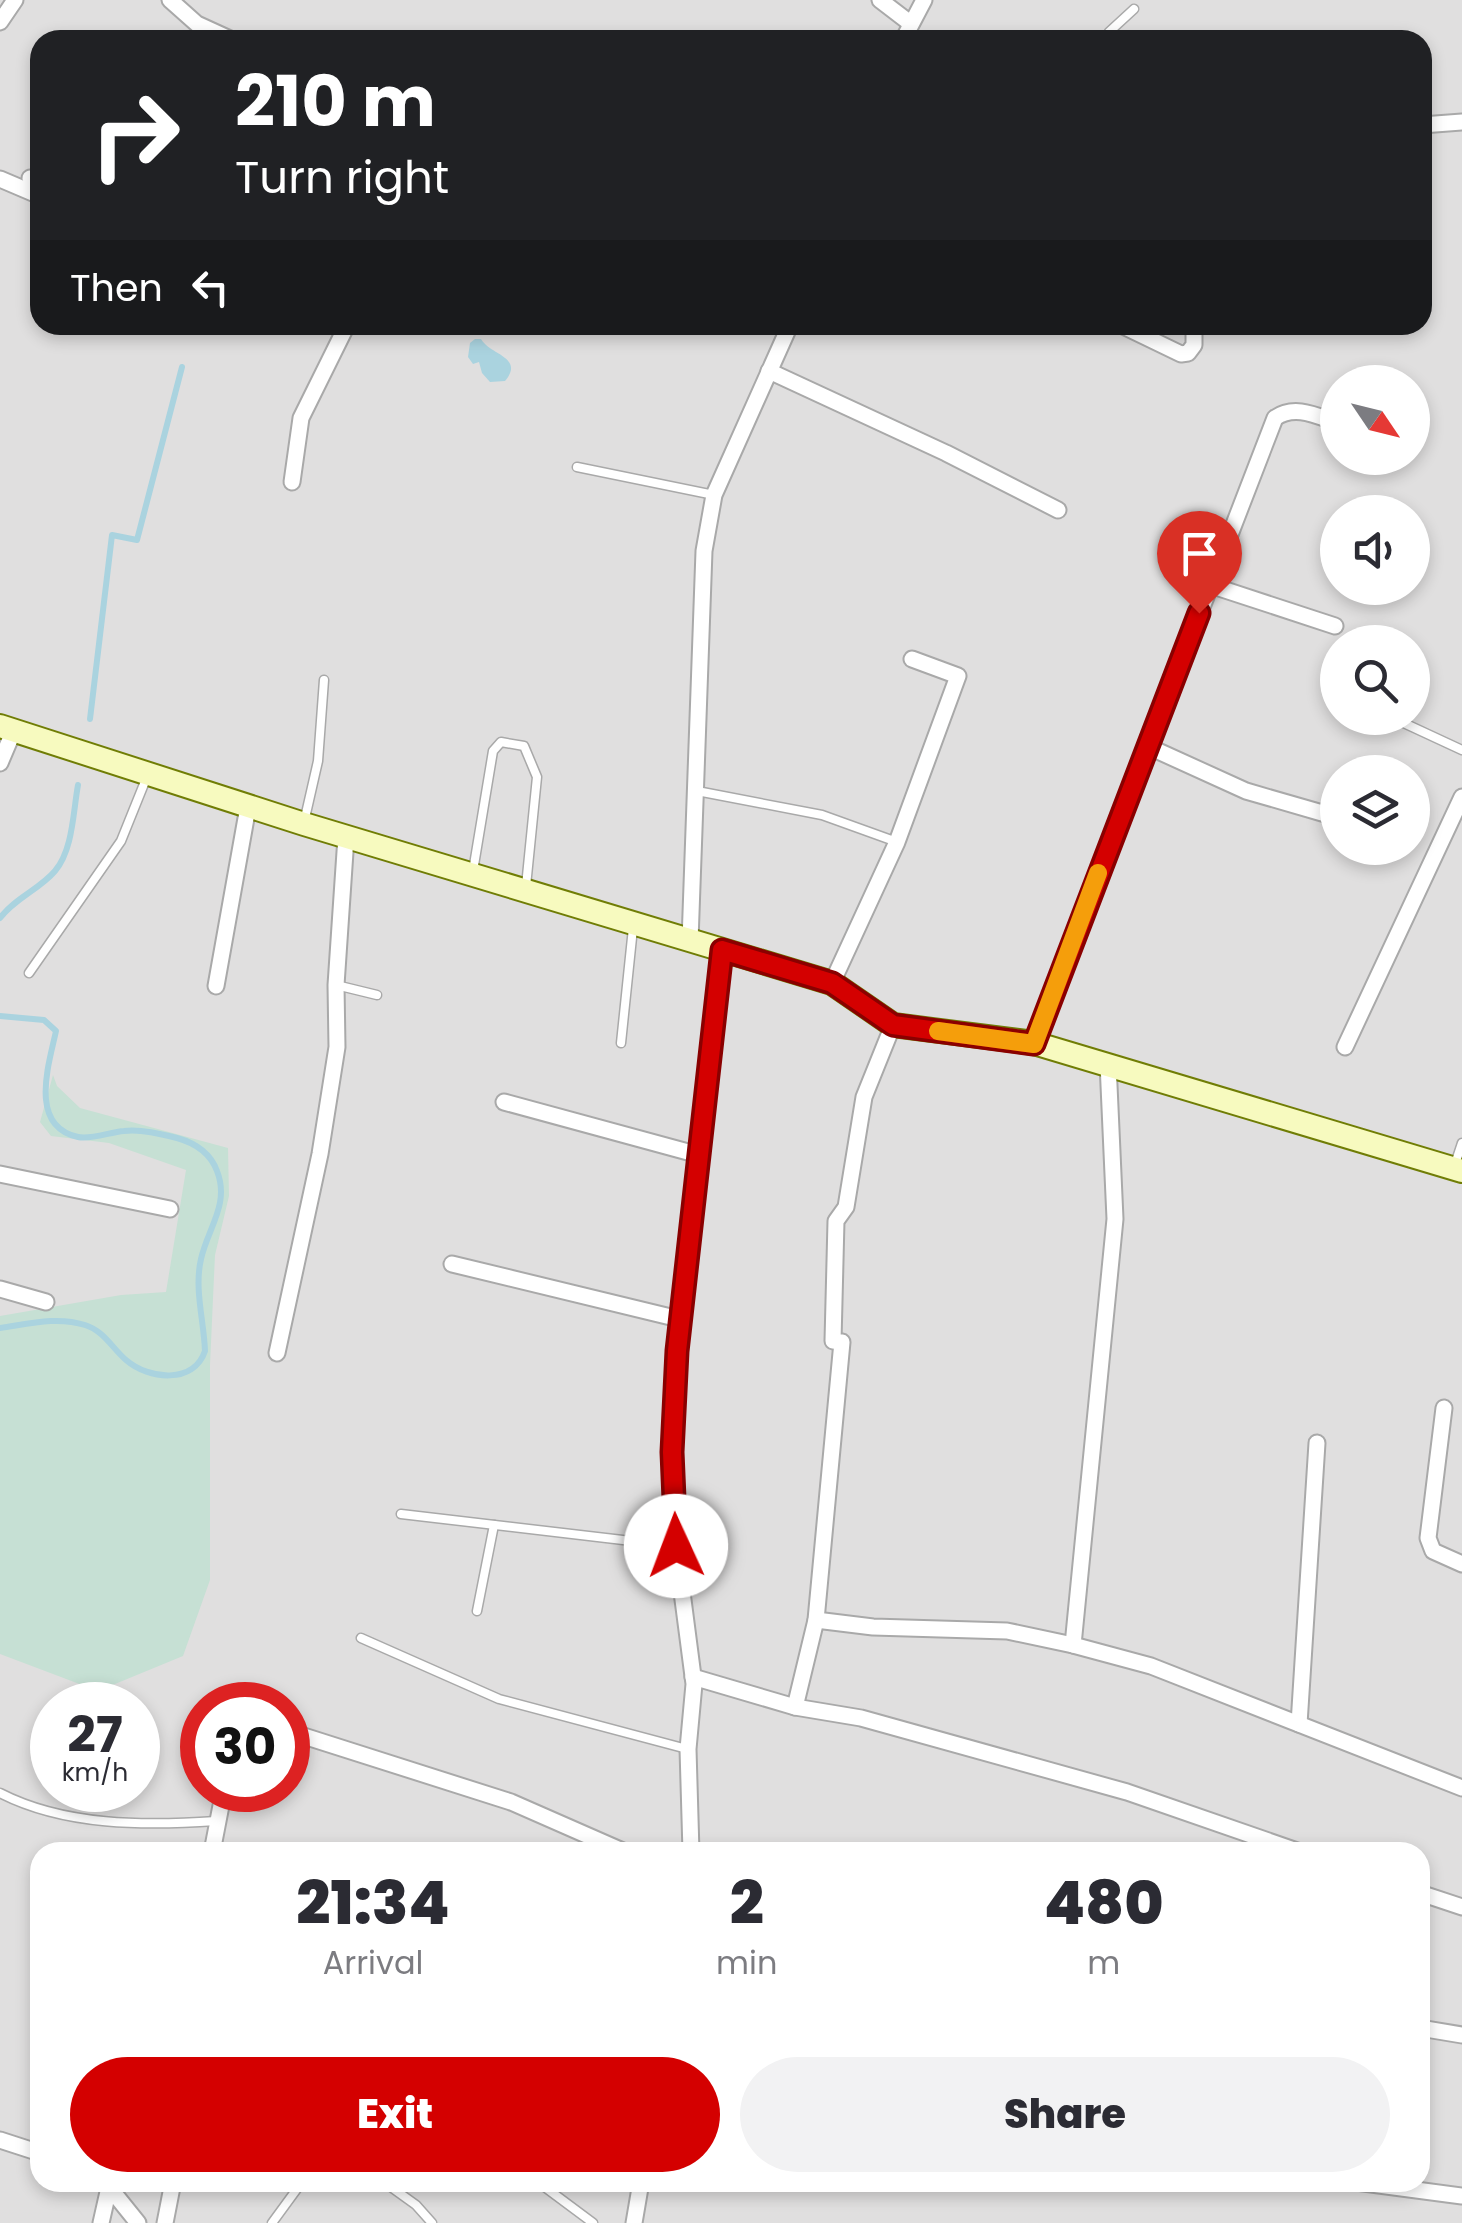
<!DOCTYPE html>
<html lang="en">
<head>
<meta charset="utf-8">
<style>
	body { margin:0; font-family:Poppins,sans-serif; background:#f2f2f3; color:#2b2b33; height:100vh; display:flex; flex-direction:column; font-size:38px; white-space:nowrap }
	* { box-sizing:border-box; margin:0 }
	p { font-size:32px; color:#7c7c81 }
	.icon { flex:none; width:55px; height:55px; fill:none; stroke:currentColor; stroke-width:2; stroke-linecap:round; stroke-linejoin:round }
	.map { position:relative; flex:1; overflow:hidden }
	.details { position:absolute; left:30px; top:1842px; width:1400px; height:350px; display:flex; flex-direction:column; background:#fff; border-radius:30px; box-shadow:0 5px 15px #0003 }
	.details>* { flex:none }
	.guide { position:absolute; left:30px; top:30px; width:1402px; height:305px; border-radius:30px; box-shadow:0 5px 15px #0003; background:#202124; color:#fff; overflow:hidden }
	.needle { width:65px; rotate:125deg }
	.controls { position:absolute; left:1320px; top:365px; display:grid; gap:20px }
	.controls a { display:grid; place-items:center; width:110px; height:110px; border-radius:50%; background:#fff; box-shadow:0 5px 15px #0003; font-size:50px }
	.speed { position:absolute; left:30px; top:1682px; display:flex; gap:20px; font-size:50px; font-weight:700; text-align:center }
	.speed>* { display:grid; place-content:center; width:130px; height:130px; border-radius:50%; background:#fff; box-shadow:0 5px 15px #0003; line-height:1 }
	.speed small { font-size:25px; font-weight:400 }
	.speed .limit { border:15px solid #d22; background:#fff; color:#111 }
	.pin { position:absolute; display:grid; place-items:center; width:85px; height:85px; color:#fff; margin:-102px -42px; border-radius:50% 50% 50% 0; rotate:-45deg; box-shadow:0 0 10px #0007 }
	.pin .icon { rotate:45deg }
	.me { position:absolute; width:110px; margin:-55px; rotate:358deg; stroke-linejoin:round; filter:drop-shadow(0 0 8px #0008) }
	.turn { display:flex; align-items:center; gap:35px; height:210px; padding:0 40px; font-size:45px }
	.turn .icon { width:130px; height:130px; stroke-width:2.5 }
	.turn b { display:block; font-size:70px; line-height:85px }
	.then { display:flex; align-items:center; height:95px; padding:0 40px; background:#0003; gap:20px; font-size:38px }
	.eta { display:flex; justify-content:space-evenly; align-items:center; height:170px; text-align:center }
	.eta b { font-size:60px; font-weight:800; line-height:70px }
	.action { display:flex; gap:20px; margin-top:auto; padding:20px 40px }
	.action a { flex:1; height:115px; border-radius:60px; background:#d40000; color:#fff; font-size:40px; font-weight:800; line-height:115px; text-align:center }
	.action a+a { background:#f2f2f3; color:#2b2b33 }
	.map>svg:first-child { display:block }
</style>
</head>
<body>
<div class="map">
<svg width="1462" height="2223" viewBox="0 0 1462 2223">
	<rect width="100%" height="100%" fill="#f2efe9"/>
	<path fill="#e0dfdf" fill-rule="evenodd" d="M0,0H1462V2223H0ZM40,40H1422V325H40ZM1338,382H1412V458H1338ZM1338,512H1412V588H1338ZM1338,642H1412V718H1338ZM1338,772H1412V848H1338ZM52,1705H138V1790H52ZM202,1705H288V1790H202ZM40,1852H1420V2182H40Z"/>
	<path fill="#c6e0d4" d="M53,1075L57,1086L80,1108L228,1148L229,1196L215,1255L210,1365V1580L183,1656L98,1691L0,1654V1316L121,1295L166,1292L186,1170L109,1143L51,1136L40,1122Z"/>
	<path fill="#aad3df" d="M475,339H481C490,355 525,357 505,381L490,382L482,373L479,362L473,364L468,357L470,343Z"/>
	<g fill="none" stroke-linecap="round" stroke-linejoin="round">
		<g stroke="#aad3df" stroke-width="6">
			<path d="M90,719L112,535L137,540L182,367"/>
			<path d="M0,918C15,898 40,889 55,871C73,850 73,812 78,785"/>
			<path d="M0,1016L44,1020L56,1031C49,1064 28,1126 78,1137C91,1140 110,1132 124,1131C141,1129 161,1134 177,1138C195,1143 210,1152 217,1171C230,1204 208,1228 201,1259C194,1289 204,1321 205,1351C194,1384 149,1380 126,1360C112,1348 104,1331 85,1325C57,1316 28,1324 0,1328"/>
		</g>
		<defs>
			<g id="lane">
				<path d="M1105,40L1109,32L1134,9"/>
				<path d="M577,467L714,495"/>
				<path d="M1393,718L1462,750"/>
				<path d="M697,791L822,815L897,842"/>
				<path d="M305,818L318,761L324,680"/>
				<path d="M473,871L493,751L501,742L524,746L537,777L526,886"/>
				<path d="M29,973L121,841L146,779"/>
				<path d="M336,985L377,995"/>
				<path d="M621,1043L633,928"/>
				<path d="M1455,1164L1462,1143"/>
				<path d="M401,1514L674,1546"/>
				<path d="M477,1611L494,1525"/>
				<path d="M361,1638L499,1699L687,1749"/>
				<path d="M0,1793C64,1826 145,1826 216,1821"/>
				<path d="M384,2182L416,2205L432,2223"/>
				<path d="M538,2182L593,2223"/>
				<path d="M272,2223L302,2182"/>
			</g>
			<g id="street">
				<path d="M170,0L197,24L232,40"/>
				<path d="M880,0L910,23"/>
				<path d="M0,22L15,0"/>
				<path d="M903,40L924,0"/>
				<path d="M1422,125L1462,122"/>
				<path d="M30,178L40,181"/>
				<path d="M0,179L40,196"/>
				<path d="M1121,325L1181,354L1188,353L1194,345V325"/>
				<path d="M769,371L946,453L1058,510"/>
				<path d="M292,482L301,418L347,325"/>
				<path d="M1210,585L1335,626"/>
				<path d="M1147,746L1246,791L1329,815"/>
				<path d="M0,763L14,730"/>
				<path d="M690,941L704,551L714,495L790,325"/>
				<path d="M832,983L897,842L958,676L912,659"/>
				<path d="M216,986L248,807"/>
				<path d="M1034,1043L1275,418C1295,404 1317,416 1338,423"/>
				<path d="M1345,1047L1462,797"/>
				<path d="M504,1102L699,1155"/>
				<path d="M0,1174L170,1209"/>
				<path d="M452,1264L679,1319"/>
				<path d="M0,1289L46,1302"/>
				<path d="M277,1353L320,1154L337,1047L336,985L346,837"/>
				<path d="M1444,1408L1428,1538L1433,1551L1462,1564"/>
				<path d="M816,1620L873,1627L1007,1631L1073,1645L1151,1666L1462,1788"/>
				<path d="M1073,1645L1115,1219L1108,1063"/>
				<path d="M693,1677L795,1707L861,1718L1127,1792L1300,1852"/>
				<path d="M795,1707L816,1620L842,1342L833,1341L836,1221L846,1207L864,1097L893,1025"/>
				<path d="M1299,1724L1317,1443"/>
				<path d="M288,1731L511,1802L625,1852"/>
				<path d="M212,1852L224,1790"/>
				<path d="M691,1852L688,1749L694,1684L676,1546L672,1453L679,1319L722,950"/>
				<path d="M1420,1893L1462,1907"/>
				<path d="M1420,2028L1462,2035"/>
				<path d="M0,2140L40,2153"/>
				<path d="M105,2182L138,2223"/>
				<path d="M1356,2182L1462,2196"/>
				<path d="M101,2223L110,2183"/>
				<path d="M165,2223L173,2182"/>
				<path d="M634,2223L641,2182"/>
			</g>
			<path id="secondary" d="M0,726L304,824L832,983L893,1025L1034,1043L1462,1171"/>
		</defs>
		<use href="#lane" stroke="#a9a9a9" stroke-width="11"/>
		<use href="#street" stroke="#a9a9a9" stroke-width="19"/>
		<use href="#secondary" stroke="#707d05" stroke-width="26"/>
		<use href="#lane" stroke="#fff" stroke-width="8"/>
		<use href="#street" stroke="#fff" stroke-width="15"/>
		<use href="#secondary" stroke="#f7fabf" stroke-width="22"/>
	</g>
	<g fill="none" stroke-linecap="round" stroke-linejoin="round">
		<defs>
			<path id="route" d="M676,1546L672,1452L677,1351L722,950L832,983L893,1025L1034,1044L1199,613"/>
		</defs>
		<use href="#route" stroke="#8a0000" stroke-width="25"/>
		<use href="#route" stroke="#d40000" stroke-width="18"/>
		<path stroke="#f59e0b" stroke-width="18" d="M938,1031L1034,1044L1098,873"/>
	</g>
</svg>
<div class="controls">
<a><svg class="needle" viewBox="-14 -14 28 28"><path d="M0-13l5 13h-10z" fill="#e53935"/><path d="M0 13l5-13h-10z" fill="#7c7c81"/></svg></a>
<a><svg class="icon" aria-label="sound" viewBox="0 0 24 24"><path d="M4 9h4l5-4v14l-5-4H4zM17 9q2 3 0 6"/></svg></a>
<a><svg class="icon" aria-label="search" viewBox="0 0 24 24"><circle cx="10" cy="10" r="6"/><path d="M15 15l6 6"/></svg></a>
<a><svg class="icon" aria-label="layers" viewBox="0 0 24 24"><path d="M12 4l9 5-9 5-9-5zM3 14l9 5 9-5"/></svg></a>
</div>
<div class="speed"><div>27<small>km/h</small></div><div class="limit">30</div></div>
<div class="pin" style="left:1199px;top:613px;background:#d93025"><svg class="icon" aria-label="arrive" viewBox="0 0 24 24"><path d="M6 21V4h12l-3 4 3 4H6"/></svg></div>
<svg class="me" style="left:676px;top:1546px" viewBox="-20 -20 40 40"><circle r="19" fill="#fff"/><path d="M0-13L10 11 0 6-10 11z" fill="#d40000"/></svg>
<div class="guide">
<div class="turn"><svg class="icon" aria-label="right" viewBox="0 0 24 24"><path d="M7 20v-9h11M14 6l5 5-5 5"/></svg><div><b>210 m</b>Turn right</div></div>
<div class="then">Then<svg class="icon" aria-label="left" viewBox="0 0 24 24"><path d="M17 20v-9H6M10 6l-5 5 5 5"/></svg></div>
</div>
<section class="details">
<div class="eta">
<div><b>21:34</b><p>Arrival</p></div>
<div><b>2</b><p>min</p></div>
<div><b>480</b><p>m</p></div>
</div>
<div class="action"><a>Exit</a><a>Share</a></div>
</section>
</div>
</body>
</html>
